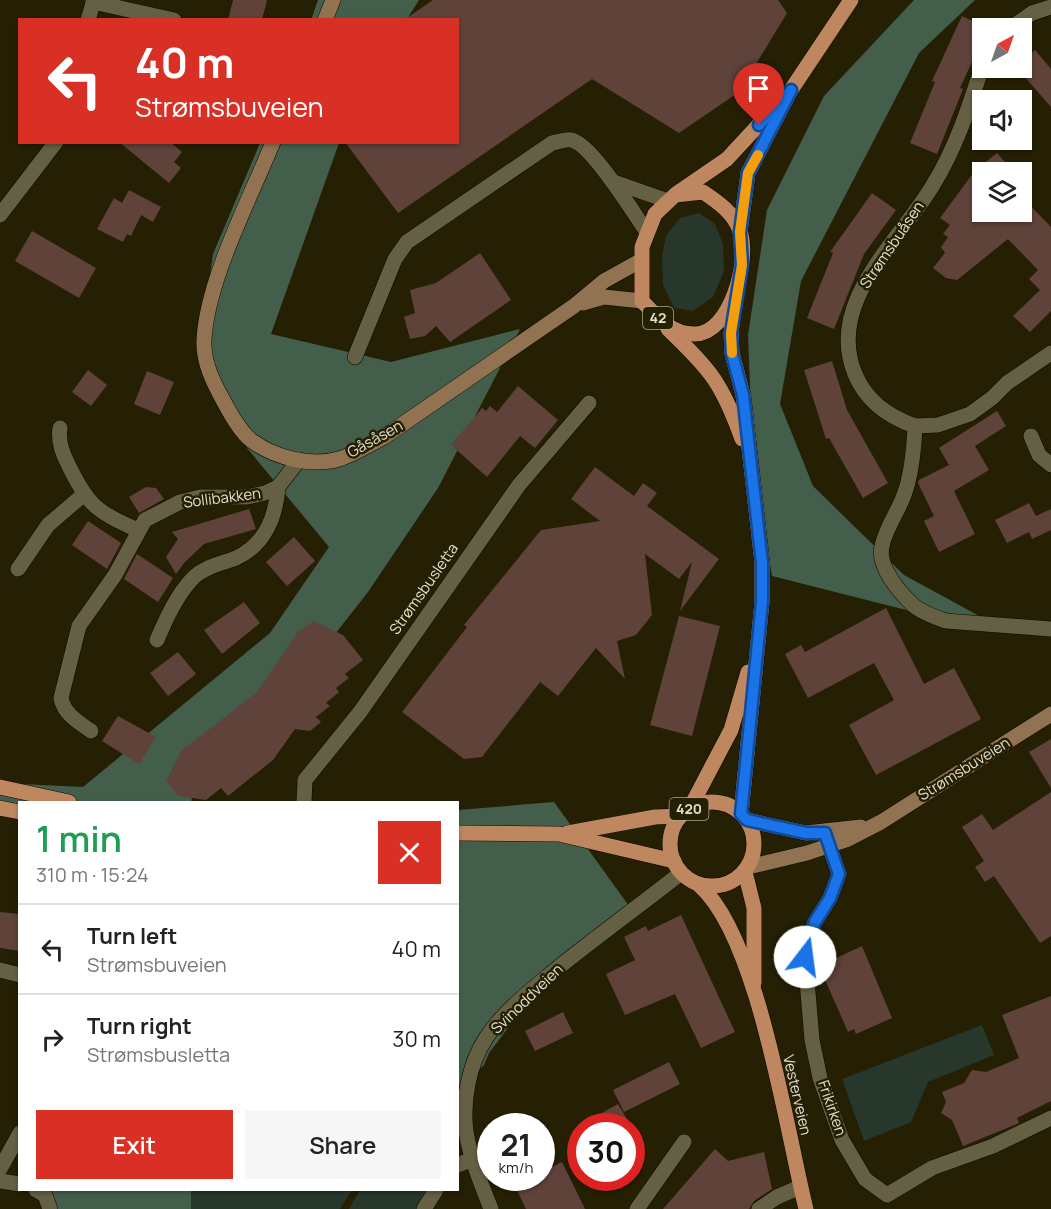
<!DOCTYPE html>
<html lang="en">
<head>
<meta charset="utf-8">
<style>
	body { margin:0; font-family:Manrope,sans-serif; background:#f6f6f6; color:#222; height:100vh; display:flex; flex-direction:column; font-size:22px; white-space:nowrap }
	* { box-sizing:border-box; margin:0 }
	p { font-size:20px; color:#767676 }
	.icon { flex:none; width:33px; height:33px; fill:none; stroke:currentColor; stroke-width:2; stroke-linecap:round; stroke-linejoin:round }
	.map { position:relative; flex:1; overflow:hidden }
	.panel { position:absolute; left:18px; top:801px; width:441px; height:390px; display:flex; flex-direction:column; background:#fff; border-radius:0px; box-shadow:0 2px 4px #0004 }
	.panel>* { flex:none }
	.banner { position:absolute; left:18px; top:18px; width:441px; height:126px; border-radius:0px; box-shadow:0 2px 4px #0004; background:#d93025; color:#fff; overflow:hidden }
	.needle { width:39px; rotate:40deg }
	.tools { position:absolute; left:972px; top:18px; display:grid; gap:12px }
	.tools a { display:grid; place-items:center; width:60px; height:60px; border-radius:0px; background:#fff; box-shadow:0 2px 4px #0004; font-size:30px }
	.speed { position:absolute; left:477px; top:1113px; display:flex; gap:12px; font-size:30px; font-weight:700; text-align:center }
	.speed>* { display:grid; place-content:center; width:78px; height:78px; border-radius:50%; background:#fff; box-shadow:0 2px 4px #0004; line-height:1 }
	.speed small { font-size:15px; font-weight:400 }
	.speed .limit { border:9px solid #d22; background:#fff; color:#111 }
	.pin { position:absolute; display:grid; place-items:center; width:51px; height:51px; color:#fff; margin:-62px -26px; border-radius:50% 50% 50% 0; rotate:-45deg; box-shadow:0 0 6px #0007 }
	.pin .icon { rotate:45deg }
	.me { position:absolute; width:66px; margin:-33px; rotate:15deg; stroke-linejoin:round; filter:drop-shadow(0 0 4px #0008) }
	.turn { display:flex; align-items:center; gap:21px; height:126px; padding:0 18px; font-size:27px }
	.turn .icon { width:78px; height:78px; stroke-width:2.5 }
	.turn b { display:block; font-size:42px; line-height:51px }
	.round { display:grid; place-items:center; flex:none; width:63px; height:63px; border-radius:0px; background:#f6f6f6 }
	.head { display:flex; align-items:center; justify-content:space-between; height:102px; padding:0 18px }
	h1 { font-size:36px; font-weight:600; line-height:45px; color:#1e9e55 }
	.button { display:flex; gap:12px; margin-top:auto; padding:12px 18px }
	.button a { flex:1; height:69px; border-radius:0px; background:#d93025; color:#fff; font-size:24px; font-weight:600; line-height:69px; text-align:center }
	.button a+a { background:#f6f6f6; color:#222 }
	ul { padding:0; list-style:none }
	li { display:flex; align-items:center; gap:18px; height:90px; padding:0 18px; border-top:2px solid #e0e0e0 }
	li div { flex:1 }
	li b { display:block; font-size:22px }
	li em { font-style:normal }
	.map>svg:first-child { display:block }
</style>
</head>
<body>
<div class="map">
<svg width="1051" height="1209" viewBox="0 0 1051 1209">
	<rect width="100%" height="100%" fill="#251f04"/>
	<g fill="#27372c">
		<path d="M699,213L715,224L723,244L724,271L713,297L693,311L674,308L663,285L662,256L666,236L680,218Z"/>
		<path d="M982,1025L994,1055L928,1082L911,1122L864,1141L842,1079Z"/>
		<path d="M53,1190H352L340,1209H64Z"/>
		<path d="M360,1190H429L417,1209H349Z"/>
	</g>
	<g fill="#435f4c">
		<path d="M318,0H419L407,19L311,20Z"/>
		<path d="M914,0H975L919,53L801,281L780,404L813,486L904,575L992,623L926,615L772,576L753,462L748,335L767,210L824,96Z"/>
		<path d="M260,143H339L271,334L391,362L520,329L438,488L368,592L288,694L193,793L191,802H20L19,820L0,813V783L83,787L270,633L329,547L247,448L199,352L213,254Z"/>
		<path d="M554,802L629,906L566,951L489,1053L484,1065L458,1090V810Z"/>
		<path d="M49,1190H191V1209H50Z"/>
	</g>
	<g fill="#5f4239">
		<path d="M233,0H267L262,20H228Z"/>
		<path d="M433,0H778L787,13L739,92L679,133L592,79L398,213L345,142H458V20H404Z"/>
		<path d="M962,16L988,28H982V40L960,88L963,89L937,154L910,143L935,82L932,81Z"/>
		<path d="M1035,50L1051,69V107L1017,68H1022V62Z"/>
		<path d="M119,142H170L182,152L174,162L181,168L169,183Z"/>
		<path d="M997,153L1014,172H982V212H1022V197L1051,227V311L1030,332L1013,316L1040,290L1029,279L1038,270L1008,239L957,280L946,278L933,268L945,253L941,247L948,237L943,234L950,225L940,218L982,161V165Z"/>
		<path d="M129,190L161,207L153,222L141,215L131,236L127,234L123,242L97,229L114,198L122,203Z"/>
		<path d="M872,193L896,210L864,254L834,329L807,318L833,253L830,252Z"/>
		<path d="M32,231L96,268L79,298L15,261Z"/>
		<path d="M480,253L511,300L450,342L436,326L425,336L410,339L404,317L415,313L410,290L436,283Z"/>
		<path d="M832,361L847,410L888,483L863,498L829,438L826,439L804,370Z"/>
		<path d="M88,370L107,385L91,406L72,392Z"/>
		<path d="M147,371L174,382L160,415L134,404Z"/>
		<path d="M518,386L558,420L535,448L520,436L487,477L451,445L482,408L486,411L490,406L497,412Z"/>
		<path d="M997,411L1006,426L975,446L989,470L954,491L975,534L939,552L924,521L934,516L918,483L919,480L949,465L939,448Z"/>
		<path d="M595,467L634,496L643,483L657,493L647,506L719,559L680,611L692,562L679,579L645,554L652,615L636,635L617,641L625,679L596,648L558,696L540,682L482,757L464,759L402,712L467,627L464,625L541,530L600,521L571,499Z"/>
		<path d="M146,487L156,488L164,499L139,513L129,497Z"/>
		<path d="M1029,503L1036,516L1051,509V530L1032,539L1029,532L1007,543L995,520Z"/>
		<path d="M249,509L256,529L204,544L184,563L176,574L166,557L178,539L172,532Z"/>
		<path d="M88,521L121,543L107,569L72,545Z"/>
		<path d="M294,537L315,561L287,586L266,562Z"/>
		<path d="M137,554L173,578L158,602L124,579Z"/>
		<path d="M244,602L260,623L222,654L204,630Z"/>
		<path d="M886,608L924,684L954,668L981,719L876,775L849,725L894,700L874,663L808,698L785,654L801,645L805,652Z"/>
		<path d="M679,616L720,626L692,736L650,725Z"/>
		<path d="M314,621L343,635L363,660L345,674L349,678L336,688L339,692L326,703L330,706L316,717L321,722L310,731L295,729L273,760L228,796L221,788L206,800L178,796L166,781L181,751L256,693L298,632Z"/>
		<path d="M178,652L196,674L168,696L150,673Z"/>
		<path d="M118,716L156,737L139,764L102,741Z"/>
		<path d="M1051,739V788L1029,752Z"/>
		<path d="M1051,792V936L1040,943L994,876L985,882L975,867L984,861L962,827L982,814L993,830Z"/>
		<path d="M0,912L20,914V951L0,948Z"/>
		<path d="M681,915L735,1032L701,1048L675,994L625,1015L606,974L635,960L624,937L646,926L648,931Z"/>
		<path d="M862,946L892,1018L856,1034L854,1029L848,1032L819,966Z"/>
		<path d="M1051,996V1101L1017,1118L1019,1123L963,1146L952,1120L941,1113L946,1102L942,1092L964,1083L972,1070L986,1072L1019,1058L1002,1015Z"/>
		<path d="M563,1012L573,1033L535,1051L525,1031Z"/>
		<path d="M669,1062L680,1084L624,1112L613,1090Z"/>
		<path d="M618,1104L631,1126H578Z"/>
		<path d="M715,1149L728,1161L764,1152L772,1189L754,1201L749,1209H663Z"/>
		<path d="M562,1162L585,1209H526L511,1178H542V1172Z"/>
	</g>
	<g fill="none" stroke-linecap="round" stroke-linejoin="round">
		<defs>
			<g id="street">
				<path d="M93,2L174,20"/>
				<path d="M88,20L94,0"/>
				<path d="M1011,28L1032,13L1051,7"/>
				<path d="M982,67C969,107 956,148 933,185C900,241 825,302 855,374C866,401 889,417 915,426C914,449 912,474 904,495C898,512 886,527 882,546C877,566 899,592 913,605C922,613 935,617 946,621L1051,629"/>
				<path d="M614,182L668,201"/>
				<path d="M0,215L56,142"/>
				<path d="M355,357L395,259L407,242L552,143C558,142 565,139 571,140C591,143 633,212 646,231"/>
				<path d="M915,426L938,425L970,414L992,398L1007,383L1051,353"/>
				<path d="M60,428C58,441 62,453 68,464C87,504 97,513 138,530"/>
				<path d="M1031,436L1039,455L1051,465"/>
				<path d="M18,569L48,525L83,495"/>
				<path d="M157,640C166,619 177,594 194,577C206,566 221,564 236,558C265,545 276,516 278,487"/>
				<path d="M91,731C78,722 64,714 61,698L79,626L115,575L145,520L180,502L200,497H247L265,493L278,487L299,460"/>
				<path d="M304,802L305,780L360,712L519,485L589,403"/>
				<path d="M825,834L839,874L830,898L815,922L807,943L805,957L812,1040L820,1078L842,1140L865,1179L887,1195L932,1168L993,1146L1051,1118"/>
				<path d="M0,970L20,975"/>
				<path d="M458,1165L472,1159"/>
				<path d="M0,1169L20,1133"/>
				<path d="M0,1181L20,1184"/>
				<path d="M36,1190L45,1195L50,1209"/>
				<path d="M424,1209L436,1190"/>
				<path d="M491,1209C481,1183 470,1158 466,1131C462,1101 469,1064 486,1038C503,1012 530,991 554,971C596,937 639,906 681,873"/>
				<path d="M637,1209L684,1142"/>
				<path d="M759,1209L777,1197L800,1187"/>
			</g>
			<g id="secondary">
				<path d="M325,20L333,0"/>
				<path d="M273,142C250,199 207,280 204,340C203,362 213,382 223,400C230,413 240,432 252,441C276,458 311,467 339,459C355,454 370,444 384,437L574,306L604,281L640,261"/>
				<path d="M583,303L604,297L642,301"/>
				<path d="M747,820L806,833L861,827"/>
				<path d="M748,867L807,853L846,840L881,822L1051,714"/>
			</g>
			<g id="primary">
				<path d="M703,192C718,202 734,213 740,231C750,259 731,335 694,334C671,334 657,317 642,301V247L655,214L675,195Z"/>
				<path d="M676,194L727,159L777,105"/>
				<path d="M740,232L748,173L791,90L851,0"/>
				<path d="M736,293L731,333L732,353L743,395L762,563V602L741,814"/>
				<path d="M668,329C710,369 722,383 742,439"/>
				<path d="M0,787L69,802"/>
				<circle cx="712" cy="844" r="42"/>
				<path d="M0,808L20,812"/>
				<path d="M690,808L731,730L748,672"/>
				<path d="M458,833L559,834L674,861"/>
				<path d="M568,833L655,817L681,816"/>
				<path d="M745,872L754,908V983"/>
				<path d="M699,885C758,936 786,1129 806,1209"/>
			</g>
		</defs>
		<use href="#street" stroke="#0e0800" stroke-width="16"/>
		<use href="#secondary" stroke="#0e0800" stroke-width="16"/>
		<use href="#primary" stroke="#0e0800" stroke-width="16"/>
		<use href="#street" stroke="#655f43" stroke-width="15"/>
		<use href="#secondary" stroke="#917351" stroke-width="15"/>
		<use href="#primary" stroke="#be875f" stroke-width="15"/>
	</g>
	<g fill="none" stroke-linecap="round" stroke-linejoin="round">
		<defs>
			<path id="route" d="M759,125L791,90L748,173L740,232L742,265L731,333L732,354L743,395L762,563V602L741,814L747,820L806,833H825L839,874L830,898L815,922L807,943L805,957"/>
		</defs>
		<use href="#route" stroke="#114b97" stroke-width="15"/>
		<use href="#route" stroke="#1a73e8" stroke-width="10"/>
		<path stroke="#f59e0b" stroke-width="10" d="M732,353L731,333L742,265L740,232L748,173L758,155"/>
	</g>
	<g text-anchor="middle" stroke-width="5" stroke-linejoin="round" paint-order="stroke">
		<g fill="#251f04" stroke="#aaa693" stroke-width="1.5">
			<rect x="643" y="307" width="30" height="22" rx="4.5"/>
			<rect x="669.5" y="798" width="39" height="22" rx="4.5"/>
		</g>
		<g font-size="14" font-weight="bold" fill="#e3e0d0">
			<text x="658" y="323">42</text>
			<text x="689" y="814">420</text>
		</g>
		<g font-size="15" fill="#e3e0d0" stroke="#251f04">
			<text transform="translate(892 245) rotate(-56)" y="5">Strømsbuåsen</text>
			<text transform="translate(375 439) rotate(-29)" y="5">Gåsåsen</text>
			<text transform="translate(222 498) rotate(-7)" y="5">Sollibakken</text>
			<text transform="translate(424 589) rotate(-55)" y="5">Strømsbusletta</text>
			<text transform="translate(964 769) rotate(-32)" y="5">Strømsbuveien</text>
			<text transform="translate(527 999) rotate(-44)" y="5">Svinoddveien</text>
			<text transform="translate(797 1095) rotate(77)" y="5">Vesterveien</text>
			<text transform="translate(832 1108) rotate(71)" y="5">Frikirken</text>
		</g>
	</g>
</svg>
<div class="tools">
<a><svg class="needle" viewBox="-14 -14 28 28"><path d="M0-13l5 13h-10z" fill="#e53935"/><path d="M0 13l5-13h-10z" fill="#767676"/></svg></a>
<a><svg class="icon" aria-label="sound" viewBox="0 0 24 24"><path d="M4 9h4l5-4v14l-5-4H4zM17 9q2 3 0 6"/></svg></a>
<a><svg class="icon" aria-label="layers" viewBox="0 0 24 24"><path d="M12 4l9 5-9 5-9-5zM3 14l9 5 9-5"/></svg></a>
</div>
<div class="speed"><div>21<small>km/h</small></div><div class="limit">30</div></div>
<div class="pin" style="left:759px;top:125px;background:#d93025"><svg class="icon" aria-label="arrive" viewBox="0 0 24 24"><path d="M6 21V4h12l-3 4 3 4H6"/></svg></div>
<svg class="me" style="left:805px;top:957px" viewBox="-20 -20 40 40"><circle r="19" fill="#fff"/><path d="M0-13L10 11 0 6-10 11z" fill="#1a73e8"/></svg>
<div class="banner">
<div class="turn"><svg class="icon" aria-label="left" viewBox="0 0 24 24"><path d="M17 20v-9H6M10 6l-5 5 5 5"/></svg><div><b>40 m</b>Strømsbuveien</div></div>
</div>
<section class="panel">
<div class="head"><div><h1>1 min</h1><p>310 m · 15:24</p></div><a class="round" style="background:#d93025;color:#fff"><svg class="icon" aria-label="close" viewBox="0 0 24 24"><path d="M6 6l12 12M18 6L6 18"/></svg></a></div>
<ul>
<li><svg class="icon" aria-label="left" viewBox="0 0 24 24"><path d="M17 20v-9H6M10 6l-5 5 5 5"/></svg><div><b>Turn left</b><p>Strømsbuveien</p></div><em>40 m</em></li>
<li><svg class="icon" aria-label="right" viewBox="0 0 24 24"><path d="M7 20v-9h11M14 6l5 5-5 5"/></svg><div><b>Turn right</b><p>Strømsbusletta</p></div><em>30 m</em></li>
</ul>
<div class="button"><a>Exit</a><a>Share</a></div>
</section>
</div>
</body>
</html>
